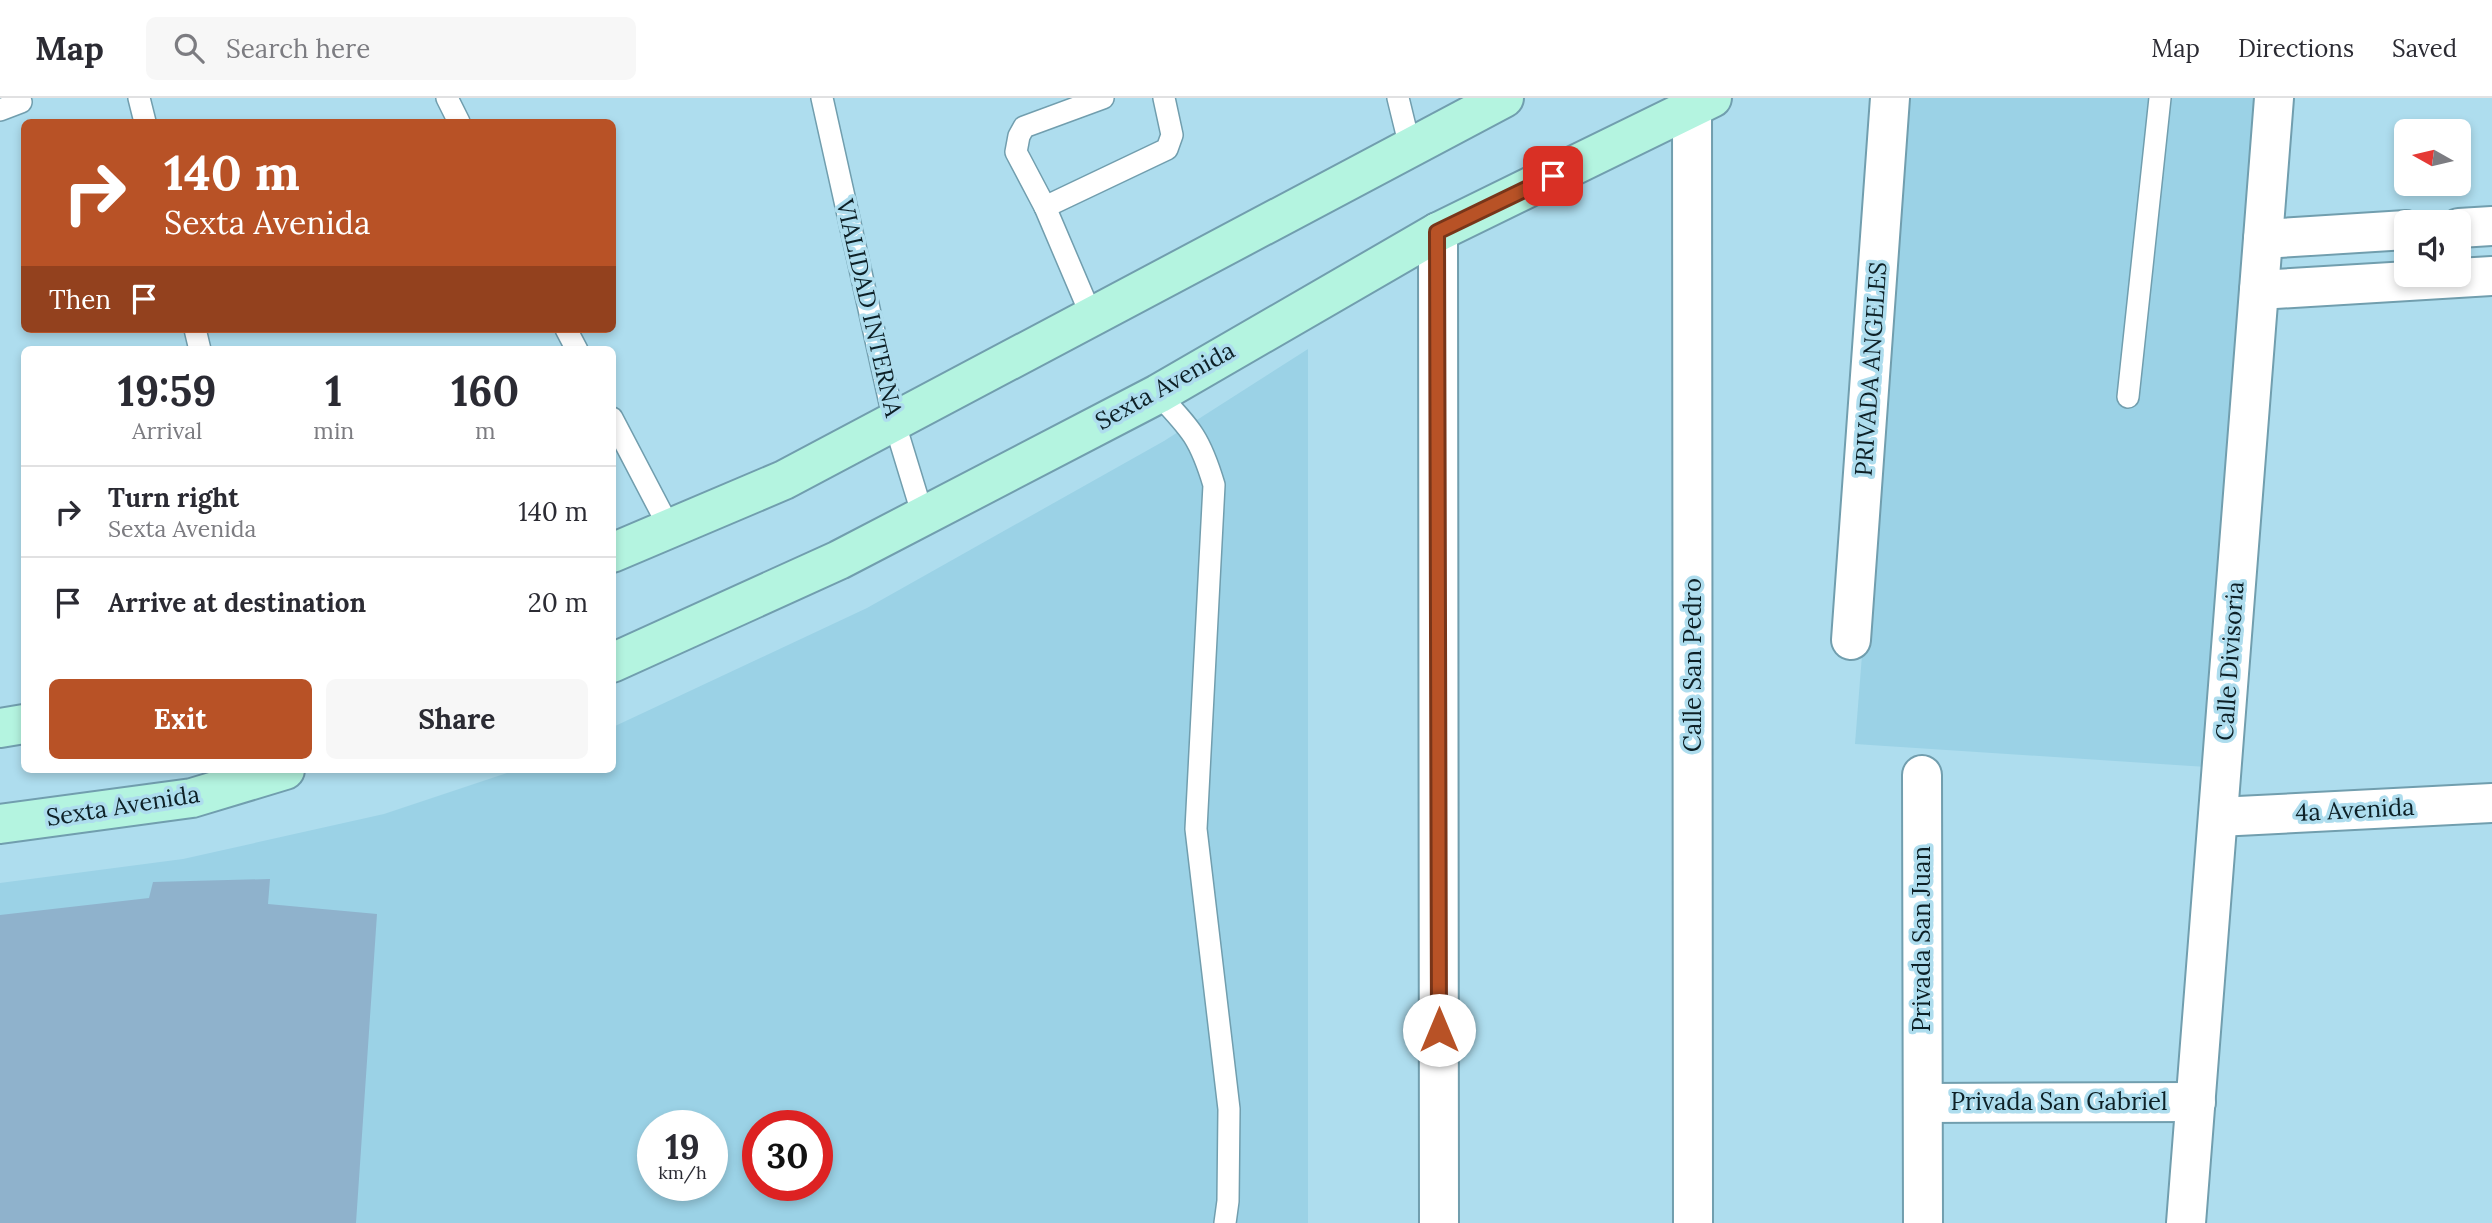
<!DOCTYPE html>
<html lang="en">
<head>
<meta charset="utf-8">
<style>
	body { margin:0; font-family:Lora,serif; background:#f7f7f7; color:#2b2b33; height:100vh; display:flex; flex-direction:column; font-size:26px; white-space:nowrap }
	* { box-sizing:border-box; margin:0 }
	p { font-size:23px; color:#7c7c81 }
	.icon { flex:none; width:38px; height:38px; fill:none; stroke:currentColor; stroke-width:2; stroke-linecap:round; stroke-linejoin:round }
	.map { position:relative; flex:1; overflow:hidden }
	.details { position:absolute; left:21px; top:248px; width:595px; height:427px; display:flex; flex-direction:column; background:#fff; border-radius:10px; box-shadow:0 4px 10px #0003 }
	.details>* { flex:none }
	.top-card { position:absolute; left:21px; top:21px; width:595px; height:214px; border-radius:10px; box-shadow:0 4px 10px #0003; background:#b85226; color:#fff; overflow:hidden }
	.needle { width:46px; rotate:278deg }
	.buttons { position:absolute; left:2394px; top:21px; display:grid; gap:14px }
	.buttons a { display:grid; place-items:center; width:77px; height:77px; border-radius:10px; background:#fff; box-shadow:0 4px 10px #0003; font-size:35px }
	.speed { position:absolute; left:637px; top:1012px; display:flex; gap:14px; font-size:35px; font-weight:700; text-align:center }
	.speed>* { display:grid; place-content:center; width:91px; height:91px; border-radius:50%; background:#fff; box-shadow:0 4px 10px #0003; line-height:1 }
	.speed small { font-size:18px; font-weight:400 }
	.speed .limit { border:10px solid #d22; background:#fff; color:#111 }
	.pin { position:absolute; display:grid; place-items:center; width:60px; height:60px; color:#fff; margin:-30px; border-radius:14px; box-shadow:0 4px 10px #0006 }
	.me { position:absolute; width:77px; margin:-38px; rotate:0deg; stroke-linejoin:round; filter:drop-shadow(0 0 5px #0008) }
	.turn { display:flex; align-items:center; gap:24px; height:147px; padding:0 28px; font-size:32px }
	.turn .icon { width:91px; height:91px; stroke-width:2.5 }
	.turn b { display:block; font-size:49px; line-height:60px }
	.then { display:flex; align-items:center; height:66px; padding:0 28px; background:#0003; gap:14px; font-size:26px }
	.eta { display:flex; justify-content:space-evenly; align-items:center; height:119px; text-align:center }
	.eta b { font-size:42px; font-weight:700; line-height:49px }
	.cta { display:flex; gap:14px; margin-top:auto; padding:14px 28px }
	.cta a { flex:1; height:80px; border-radius:10px; background:#b85226; color:#fff; font-size:28px; font-weight:700; line-height:80px; text-align:center }
	.cta a+a { background:#f7f7f7; color:#2b2b33 }
	ul { padding:0; list-style:none }
	li { display:flex; align-items:center; gap:21px; height:91px; padding:0 28px; border-top:2px solid #e1e1e2 }
	li div { flex:1 }
	li b { display:block; font-size:26px }
	li em { font-style:normal }
	header { display:flex; align-items:center; gap:42px; box-sizing:border-box; height:98px; padding:0 35px; background:#fff; border-bottom:2px solid #e1e1e2 }
	header strong { font-size:33px }
	nav { display:flex; gap:38px; margin-inline-start:auto; font-size:24px }
	.search { width:490px; height:63px; background:#f7f7f7; display:flex; align-items:center; gap:18px; box-sizing:border-box; padding:0 24px; border-radius:10px; color:#7c7c81; font-size:26px }
	.map>svg:first-child { display:block }
</style>
</head>
<body>
<header>
<strong>Map</strong>
<div class="search"><svg class="icon" aria-label="search" viewBox="0 0 24 24"><circle cx="10" cy="10" r="6"/><path d="M15 15l6 6"/></svg>Search here</div>
<nav><a>Map</a><a>Directions</a><a>Saved</a></nav>
</header>
<div class="map">
<svg width="2492" height="1125" viewBox="0 0 2492 1125">
	<rect width="100%" height="100%" fill="#aeddee"/>
	<g fill="#9bd2e6" fill-rule="evenodd">
		<path d="M1906,0H2274L2222,670L1855,646Z"/>
		<path d="M1308,251V1125H0V785L183,761L384,716L516,672H612L613,629L867,510L1164,343ZM653,1027H712V1087H653ZM758,1027H817V1087H758Z"/>
	</g>
	<path fill="#8fb2cc" d="M270,781L268,806L377,816L356,1125H0V817L149,800L153,784Z"/>
	<g fill="none" stroke-linecap="round" stroke-linejoin="round">
		<defs>
			<g id="lane">
				<path d="M139,0L145,24"/>
				<path d="M447,0L459,24"/>
				<path d="M822,0L894,323L923,418"/>
				<path d="M1398,0L1410,49"/>
				<path d="M0,12L21,4"/>
				<path d="M1045,109L1167,51L1172,37L1164,0"/>
				<path d="M1091,217L1045,109L1016,54L1019,38L1024,29L1103,0"/>
				<path d="M195,231L200,252"/>
				<path d="M566,231L577,252"/>
				<path d="M1158,296C1191,331 1200,340 1214,387L1196,731L1229,1011L1228,1103L1225,1125"/>
				<path d="M2128,299L2160,0"/>
				<path d="M612,320L670,431"/>
			</g>
			<g id="street">
				<path d="M1692,0L1693,1125"/>
				<path d="M2459,130L2492,128"/>
				<path d="M1438,134L1439,1125"/>
				<path d="M2263,141L2406,132"/>
				<path d="M2259,192L2492,178"/>
				<path d="M1851,542L1890,0"/>
				<path d="M1922,677L1923,1125"/>
				<path d="M2218,719L2492,705"/>
				<path d="M1923,1005L2196,1004"/>
				<path d="M2186,1125L2274,0"/>
			</g>
			<g id="secondary">
				<path d="M612,455L784,382L1504,0"/>
				<path d="M612,565L839,462L1158,296L1438,134L1712,0"/>
				<path d="M0,630L24,626"/>
				<path d="M0,726L192,700L285,672"/>
			</g>
		</defs>
		<use href="#lane" stroke="#719eae" stroke-width="24"/>
		<use href="#street" stroke="#719eae" stroke-width="42"/>
		<use href="#secondary" stroke="#719eae" stroke-width="42"/>
		<use href="#lane" stroke="#fff" stroke-width="21"/>
		<use href="#street" stroke="#fff" stroke-width="38"/>
		<use href="#secondary" stroke="#b4f4e0" stroke-width="38"/>
	</g>
	<g fill="none" stroke-linecap="round" stroke-linejoin="round">
		<defs>
			<path id="route" d="M1439,932L1437,134L1553,78"/>
		</defs>
		<use href="#route" stroke="#783519" stroke-width="18"/>
		<use href="#route" stroke="#b85226" stroke-width="12"/>
	</g>
	<g text-anchor="middle" stroke-width="7" stroke-linejoin="round" paint-order="stroke">
		<g font-size="24" fill="#0d2026" stroke="#aeddee">
			<text transform="translate(869 210) rotate(77)" y="8">VIALIDAD INTERNA</text>
			<text transform="translate(1871 271) rotate(-86)" y="8">PRIVADA ANGELES</text>
			<text transform="translate(1165 288) rotate(-29)" y="8">Sexta Avenida</text>
			<text transform="translate(2230 563) rotate(-86)" y="8">Calle Divisoria</text>
			<text transform="translate(1693 567) rotate(-90)" y="8">Calle San Pedro</text>
			<text transform="translate(123 708) rotate(-9)" y="8">Sexta Avenida</text>
			<text transform="translate(2355 712) rotate(-3)" y="8">4a Avenida</text>
			<text transform="translate(1922 841) rotate(-90)" y="8">Privada San Juan</text>
			<text x="2059" y="1012">Privada San Gabriel</text>
		</g>
	</g>
</svg>
<div class="buttons">
<a><svg class="needle" viewBox="-14 -14 28 28"><path d="M0-13l5 13h-10z" fill="#e53935"/><path d="M0 13l5-13h-10z" fill="#7c7c81"/></svg></a>
<a><svg class="icon" aria-label="sound" viewBox="0 0 24 24"><path d="M4 9h4l5-4v14l-5-4H4zM17 9q2 3 0 6"/></svg></a>
</div>
<div class="speed"><div>19<small>km/h</small></div><div class="limit">30</div></div>
<div class="pin" style="left:1553px;top:78px;background:#d93025"><svg class="icon" aria-label="arrive" viewBox="0 0 24 24"><path d="M6 21V4h12l-3 4 3 4H6"/></svg></div>
<svg class="me" style="left:1439px;top:932px" viewBox="-20 -20 40 40"><circle r="19" fill="#fff"/><path d="M0-13L10 11 0 6-10 11z" fill="#b85226"/></svg>
<div class="top-card">
<div class="turn"><svg class="icon" aria-label="right" viewBox="0 0 24 24"><path d="M7 20v-9h11M14 6l5 5-5 5"/></svg><div><b>140 m</b>Sexta Avenida</div></div>
<div class="then">Then<svg class="icon" aria-label="arrive" viewBox="0 0 24 24"><path d="M6 21V4h12l-3 4 3 4H6"/></svg></div>
</div>
<section class="details">
<div class="eta">
<div><b>19:59</b><p>Arrival</p></div>
<div><b>1</b><p>min</p></div>
<div><b>160</b><p>m</p></div>
</div>
<ul>
<li><svg class="icon" aria-label="right" viewBox="0 0 24 24"><path d="M7 20v-9h11M14 6l5 5-5 5"/></svg><div><b>Turn right</b><p>Sexta Avenida</p></div><em>140 m</em></li>
<li><svg class="icon" aria-label="arrive" viewBox="0 0 24 24"><path d="M6 21V4h12l-3 4 3 4H6"/></svg><div><b>Arrive at destination</b></div><em>20 m</em></li>
</ul>
<div class="cta"><a>Exit</a><a>Share</a></div>
</section>
</div>
</body>
</html>
